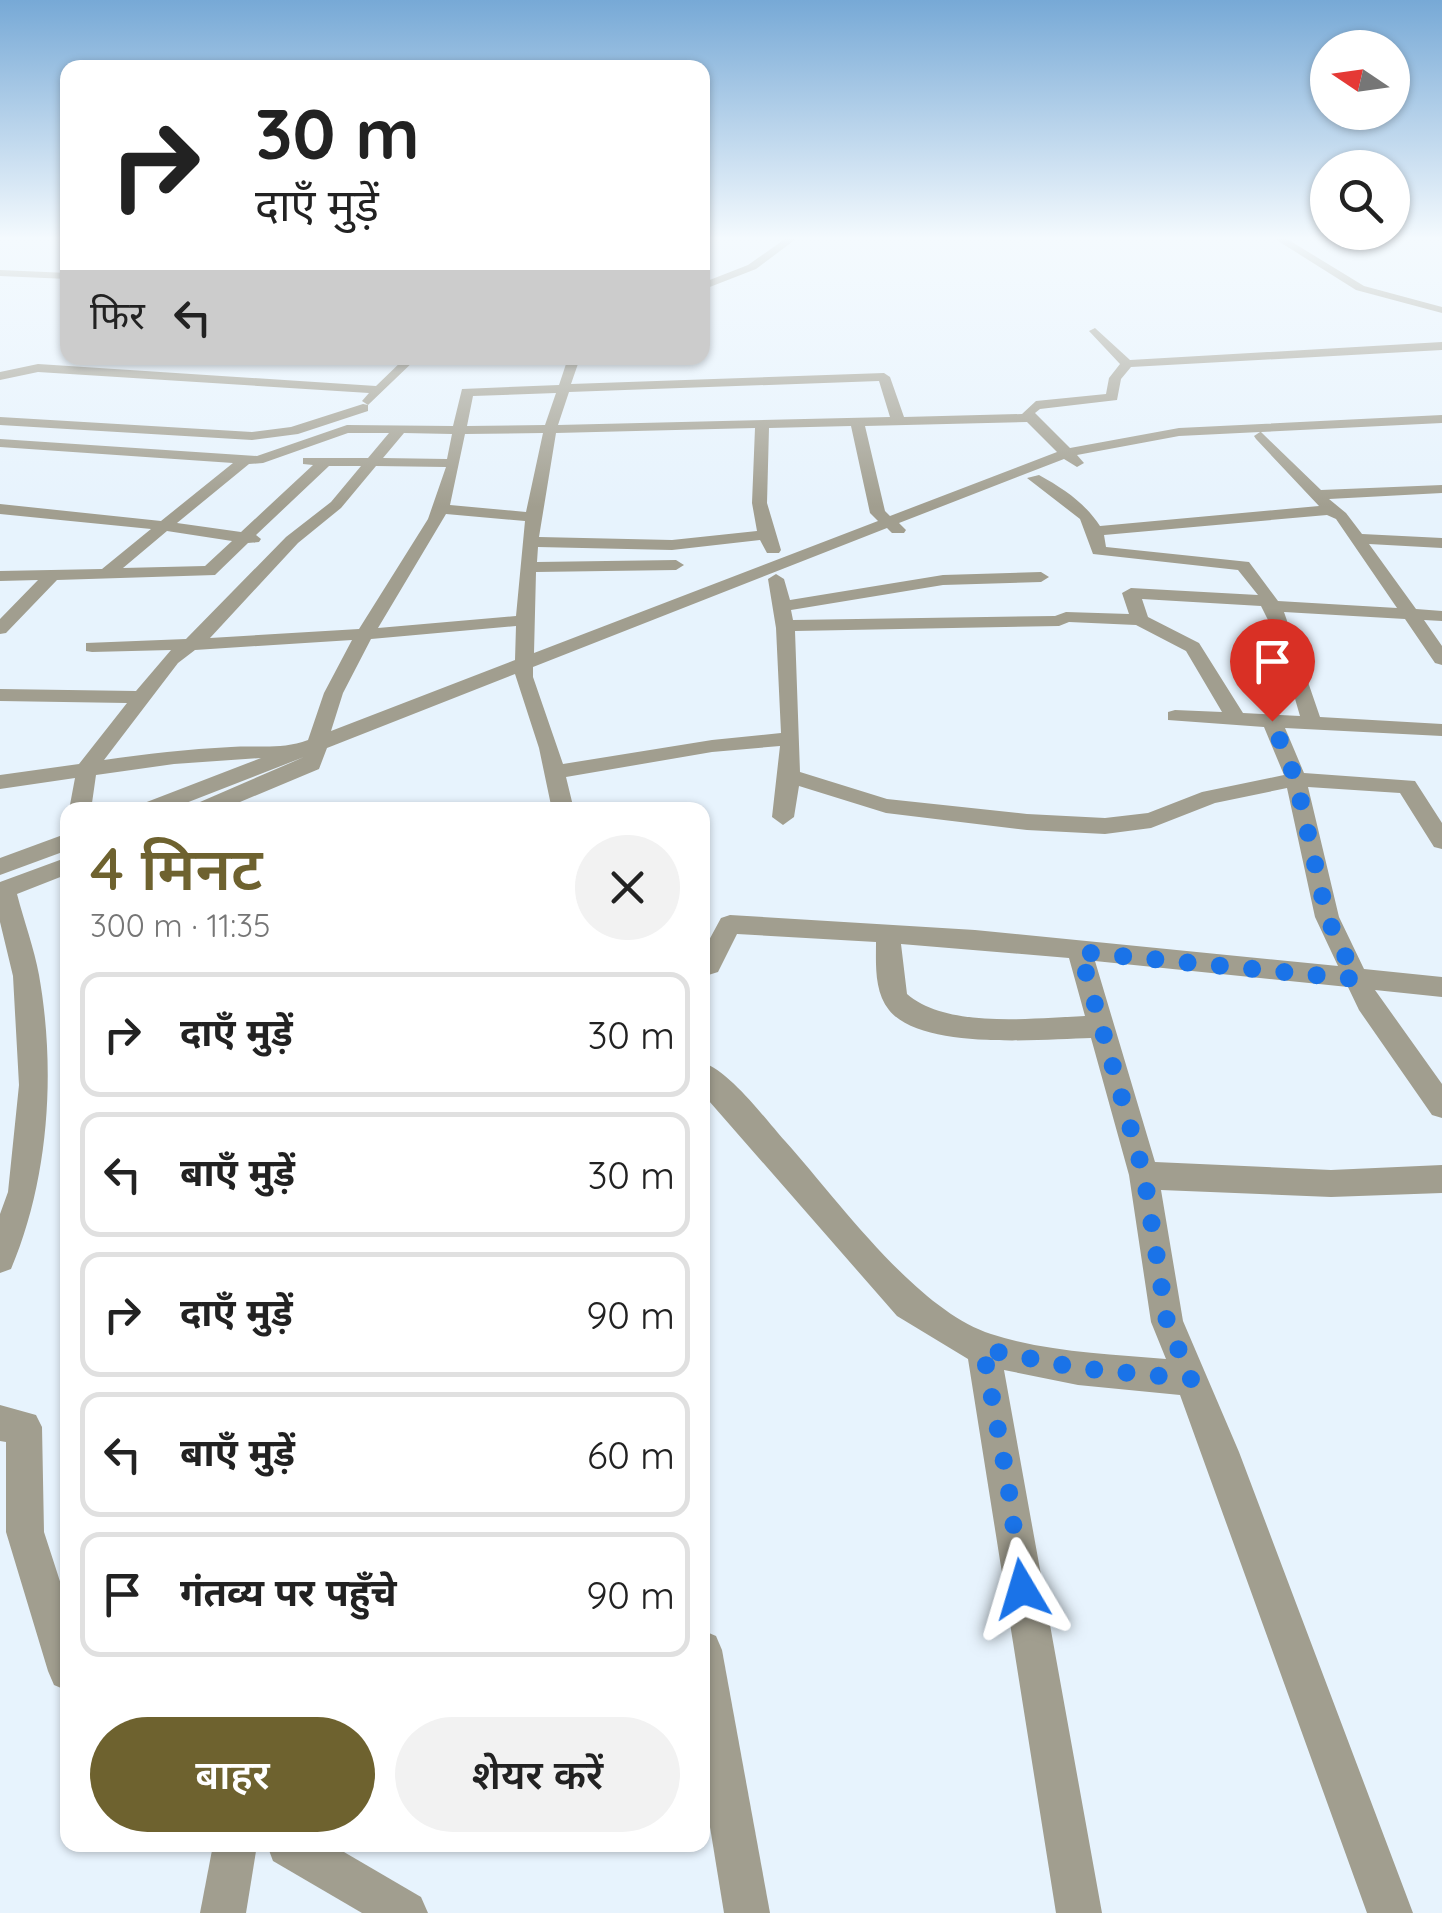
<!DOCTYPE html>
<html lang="hi">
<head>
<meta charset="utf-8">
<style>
	body { margin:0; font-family:Quicksand,"Noto Sans Devanagari",sans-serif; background:#f2f2f2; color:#222; height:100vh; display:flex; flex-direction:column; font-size:38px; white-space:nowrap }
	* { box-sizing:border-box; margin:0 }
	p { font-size:32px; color:#767676 }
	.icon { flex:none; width:55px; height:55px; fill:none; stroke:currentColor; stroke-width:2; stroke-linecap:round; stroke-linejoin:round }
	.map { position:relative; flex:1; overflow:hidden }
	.drawer { position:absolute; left:60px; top:802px; width:650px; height:1050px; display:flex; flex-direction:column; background:#fff; border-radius:20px; box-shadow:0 2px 8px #0004 }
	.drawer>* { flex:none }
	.guide { position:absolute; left:60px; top:60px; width:650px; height:305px; border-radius:20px; box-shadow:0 2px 8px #0004; background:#fff; color:#222; overflow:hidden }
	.needle { width:65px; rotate:283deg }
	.buttons { position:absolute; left:1310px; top:30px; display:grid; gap:20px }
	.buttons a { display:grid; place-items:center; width:100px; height:100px; border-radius:50%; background:#fff; box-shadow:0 2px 8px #0004; font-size:50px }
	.pin { position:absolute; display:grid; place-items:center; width:85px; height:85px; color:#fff; margin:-102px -42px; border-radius:50% 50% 50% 0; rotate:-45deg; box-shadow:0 0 10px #0007 }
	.pin .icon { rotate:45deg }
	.me { position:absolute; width:110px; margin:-55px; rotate:353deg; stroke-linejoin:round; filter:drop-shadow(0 0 8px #0008) }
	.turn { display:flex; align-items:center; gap:35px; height:210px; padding:0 30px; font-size:45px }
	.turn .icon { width:130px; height:130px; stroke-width:2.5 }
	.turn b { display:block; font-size:70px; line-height:85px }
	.then { display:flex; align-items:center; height:95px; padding:0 30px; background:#0003; gap:20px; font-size:38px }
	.round { display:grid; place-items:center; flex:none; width:105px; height:105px; border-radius:52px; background:#f2f2f2 }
	.overview { display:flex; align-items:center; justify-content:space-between; height:170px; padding:0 30px }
	h1 { font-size:60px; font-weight:600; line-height:75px; color:#6e622f }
	.cta { display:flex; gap:20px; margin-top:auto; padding:20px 30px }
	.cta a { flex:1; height:115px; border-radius:60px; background:#6e622f; color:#fff; font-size:40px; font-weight:600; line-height:115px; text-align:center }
	.cta a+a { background:#f2f2f2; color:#222 }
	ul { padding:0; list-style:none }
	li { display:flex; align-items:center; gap:30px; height:125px; margin:0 20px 15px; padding:0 10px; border:5px solid #e0e0e0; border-radius:20px }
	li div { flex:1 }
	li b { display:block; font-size:38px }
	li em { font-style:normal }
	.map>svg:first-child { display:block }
</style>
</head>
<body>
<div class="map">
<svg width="1442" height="1913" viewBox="0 0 1442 1913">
	<rect width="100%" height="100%" fill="#e7f3fd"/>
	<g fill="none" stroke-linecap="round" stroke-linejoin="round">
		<g fill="#a19e8f" fill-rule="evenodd">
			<path d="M785,239H796L756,269L702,290V283L748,265Z"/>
			<path d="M1275,239H1287L1364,286L1442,307V313L1356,290Z"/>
			<path d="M0,270L68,273V279L0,276Z"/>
			<path d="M1095,328L1130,360L1442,342V350L1131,367L1121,379L1117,400L1040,409L1035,413L1070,448L1179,428L1442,415V423L1261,432L1321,490L1442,485V493L1329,499L1346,513L1362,534L1442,538V548L1369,544L1416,609L1442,611V621L1424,620L1442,646V665L1435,663L1405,619L1284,612L1320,717L1442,724V736L1285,728L1304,773L1415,781L1442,823V849L1434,847L1400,793L1308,787L1339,917L1364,969L1442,977V997L1375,990L1442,1084V1118L1432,1115L1359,1010L1348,987L1095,961L1155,1162L1331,1170L1442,1165V1193L1331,1197L1161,1190L1183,1321L1239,1452L1413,1913H1367L1180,1395L1078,1385L1004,1370L1102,1913H1056L968,1359L897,1316L702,1093V1062C731,1072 765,1119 785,1141C838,1200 916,1310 991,1334C1046,1352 1108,1354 1166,1359L1151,1322L1129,1175L1091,1038C1043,1039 922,1051 889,1010C874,991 876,964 876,942L737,934L718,972L702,977V953L721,918L730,915L975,930L1338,966L1315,917L1287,788L1215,803L1151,828L1105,834L1027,830L886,813L799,786L794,817L783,825L772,817L780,746L712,752L566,777L574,810H552L539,748L515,674L327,748L319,769L221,810H190L193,805L304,757L168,810H136L139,805L261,758L174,764L96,775L91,810H69L75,778L0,789V775L79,764L127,703L0,701V689L136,691L171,650L92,652L86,651V643L186,639L286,537L331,502L361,466H329L256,535L261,539L259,542L248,543L215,575L57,580L6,633L0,634V619L38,580L0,581V571L102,569L151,529L0,514V504L161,521L233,463L0,447V439L257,456L347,425L453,426L462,389L559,385L568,358H580L571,384L884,373L890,377L904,417L1022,414L1036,401L1106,394L1109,378L1120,364L1089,331ZM879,381L890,417L558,425L569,392ZM556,393L545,425L467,426L473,396ZM1027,422L1057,452L890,516L885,511L865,426ZM851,426L870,513L878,521L534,653L536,572L676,570L684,565L676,560L537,562L538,547L672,550L760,540L767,553H779L781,550L767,503L769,428ZM755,428L752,503L757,531L672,540L539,537L556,433ZM1260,432L1254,436L1256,439L1319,506L1100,526C1084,502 1064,489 1039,475L1027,478L1080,519L1093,554L1238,570L1258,595L1131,588L1122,593L1129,614L1066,612L1055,616L793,620L791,610L943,585L1041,582L1049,577L1041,572L943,575L790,600L784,579L776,574L768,579L776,628L781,733L712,740L563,764L533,677V667L887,528L892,533H904L906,530L899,523L1064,459L1077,467L1084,463L1077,455L1179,436ZM348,433H389L368,458H303V464L313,465L241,532L177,523L249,464L263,463ZM404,433L452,434L447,459L383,458ZM543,433L526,512L450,505L465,434ZM376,466L446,467L428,519L359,629L210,638L298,543L341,508ZM446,514L525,521L516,616L378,628ZM1327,515L1336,519L1397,608L1278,601L1249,562L1106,547L1104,535ZM167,531L232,541L205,566L123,568ZM1142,599L1261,606L1278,640L1300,716L1243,713L1199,643L1148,617ZM1069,622L1136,625L1186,651L1222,712L1175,710L1168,712V720L1264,727L1284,775L1202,792L1148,813L1105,818L1027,814L887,799L800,772L795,631L1059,626ZM516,626L515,660L331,731L343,693L371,639ZM352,640L324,693L308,740C281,750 260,745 231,747C188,749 146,754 104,760L178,663L195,650ZM901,944L1069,958L1085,1016C1034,1018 947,1029 907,994Z"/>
			<path d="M405,358H417L368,405L362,401L369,393L38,372L0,380V372L38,364L376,386Z"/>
			<path d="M363,404L368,405V411L298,434L252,440L0,425V417L252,432L291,427Z"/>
			<path d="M68,833V850L0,875V858Z"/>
			<path d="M68,857V874L17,894C24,921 34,948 39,975C56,1071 49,1179 11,1269L0,1273V1214L8,1192L19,1085L13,976L0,922V882Z"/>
			<path d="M0,1405L36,1415L42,1427L44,1532L68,1606V1691L54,1685L48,1671L6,1532V1442L0,1441Z"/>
			<path d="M702,1630L716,1636L722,1650L770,1913H724L702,1778Z"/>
			<path d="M213,1845H257L246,1913H200Z"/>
			<path d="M267,1845H332L421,1897L428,1913H362L273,1861Z"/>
		</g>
	</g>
	<linearGradient id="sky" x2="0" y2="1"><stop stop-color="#77a9d6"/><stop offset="0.47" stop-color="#f4fafe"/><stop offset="1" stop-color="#f4fafe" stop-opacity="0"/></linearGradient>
	<rect width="1442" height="507" fill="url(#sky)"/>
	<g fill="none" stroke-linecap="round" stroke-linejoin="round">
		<path stroke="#1a73e8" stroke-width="18" stroke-dasharray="0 32.4" d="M1022,1589L1008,1484L983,1349L1078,1368L1191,1379L1167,1322L1144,1175L1080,952L1356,979L1327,917L1296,780L1272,721"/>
	</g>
</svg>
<div class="buttons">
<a><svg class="needle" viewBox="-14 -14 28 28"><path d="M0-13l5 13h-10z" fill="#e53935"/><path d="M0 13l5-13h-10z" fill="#767676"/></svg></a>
<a><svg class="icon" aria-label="search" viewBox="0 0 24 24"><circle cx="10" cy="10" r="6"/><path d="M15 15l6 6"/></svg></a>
</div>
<div class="pin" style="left:1272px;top:721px;background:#d93025"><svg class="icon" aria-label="arrive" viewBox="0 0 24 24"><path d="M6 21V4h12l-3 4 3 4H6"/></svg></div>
<svg class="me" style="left:1022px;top:1589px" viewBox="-20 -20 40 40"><path d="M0-17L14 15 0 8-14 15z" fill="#1a73e8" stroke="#fff" stroke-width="4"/></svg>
<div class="guide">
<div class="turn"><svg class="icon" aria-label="right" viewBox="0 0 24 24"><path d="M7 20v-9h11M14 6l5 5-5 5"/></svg><div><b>30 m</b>दाएँ मुड़ें</div></div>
<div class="then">फिर<svg class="icon" aria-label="left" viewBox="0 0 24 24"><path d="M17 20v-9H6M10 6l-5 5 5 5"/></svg></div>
</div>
<section class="drawer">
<div class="overview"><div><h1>4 मिनट</h1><p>300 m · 11:35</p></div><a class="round"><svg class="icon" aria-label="close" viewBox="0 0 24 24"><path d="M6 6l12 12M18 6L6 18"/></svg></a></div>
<ul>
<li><svg class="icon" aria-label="right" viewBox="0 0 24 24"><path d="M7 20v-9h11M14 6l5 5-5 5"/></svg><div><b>दाएँ मुड़ें</b></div><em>30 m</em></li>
<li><svg class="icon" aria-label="left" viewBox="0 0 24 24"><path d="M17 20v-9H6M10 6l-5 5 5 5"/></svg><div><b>बाएँ मुड़ें</b></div><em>30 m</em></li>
<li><svg class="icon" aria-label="right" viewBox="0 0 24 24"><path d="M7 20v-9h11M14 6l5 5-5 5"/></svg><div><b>दाएँ मुड़ें</b></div><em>90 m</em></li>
<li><svg class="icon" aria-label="left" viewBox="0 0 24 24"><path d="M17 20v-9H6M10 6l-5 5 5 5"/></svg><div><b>बाएँ मुड़ें</b></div><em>60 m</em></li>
<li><svg class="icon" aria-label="arrive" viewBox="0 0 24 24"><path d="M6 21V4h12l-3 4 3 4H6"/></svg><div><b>गंतव्य पर पहुँचे</b></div><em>90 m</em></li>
</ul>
<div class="cta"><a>बाहर</a><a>शेयर करें</a></div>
</section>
</div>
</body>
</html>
